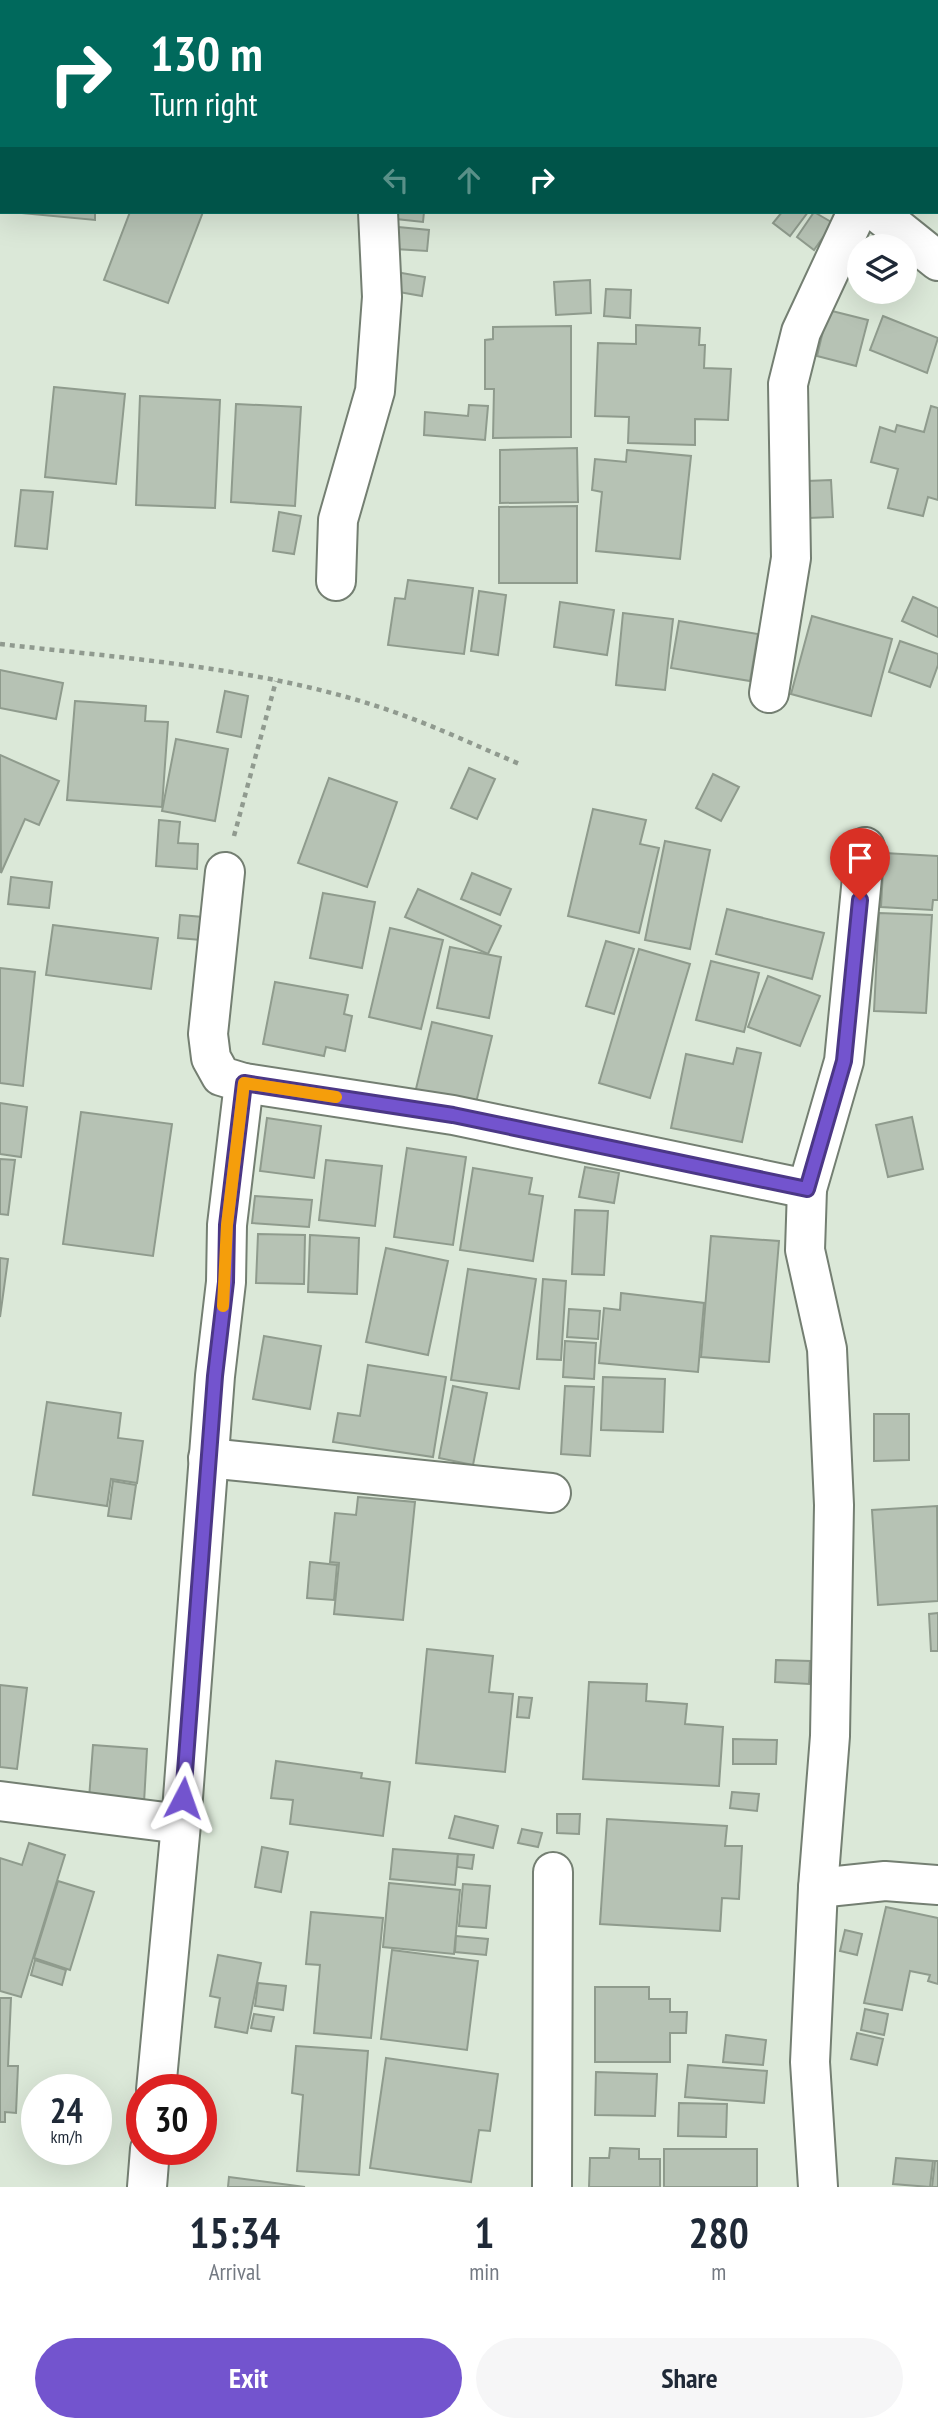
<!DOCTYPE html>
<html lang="en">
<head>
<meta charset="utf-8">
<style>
	body { margin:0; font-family:"PT Sans Narrow",sans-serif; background:#f6f6f7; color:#1f2937; height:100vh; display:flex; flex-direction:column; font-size:26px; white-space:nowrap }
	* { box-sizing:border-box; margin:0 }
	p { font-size:23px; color:#747a83 }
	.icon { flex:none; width:38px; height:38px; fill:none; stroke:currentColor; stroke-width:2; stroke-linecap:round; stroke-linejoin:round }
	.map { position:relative; height:2187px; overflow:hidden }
	.side { display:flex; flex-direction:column; background:#fff; flex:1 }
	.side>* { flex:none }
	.guide { position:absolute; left:0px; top:0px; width:938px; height:214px; box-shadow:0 7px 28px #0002; background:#00695c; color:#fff; overflow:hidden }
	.buttons { position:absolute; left:847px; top:234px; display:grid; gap:14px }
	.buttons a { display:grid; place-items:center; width:70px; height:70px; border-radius:50%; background:#fff; box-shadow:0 7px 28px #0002; font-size:35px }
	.speed { position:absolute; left:21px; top:2074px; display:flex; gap:14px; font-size:35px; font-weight:700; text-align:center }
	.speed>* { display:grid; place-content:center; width:91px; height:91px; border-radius:50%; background:#fff; box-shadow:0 7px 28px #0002; line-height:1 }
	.speed small { font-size:18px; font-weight:400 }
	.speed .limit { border:10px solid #d22; background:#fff; color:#111 }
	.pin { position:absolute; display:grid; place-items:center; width:60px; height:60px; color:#fff; margin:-72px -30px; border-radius:50% 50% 50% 0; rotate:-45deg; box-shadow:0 0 7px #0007 }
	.pin .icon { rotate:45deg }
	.me { position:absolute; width:77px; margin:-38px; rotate:4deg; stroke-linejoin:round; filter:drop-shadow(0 0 5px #0008) }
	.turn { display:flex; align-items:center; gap:24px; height:147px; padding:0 35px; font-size:32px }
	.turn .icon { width:91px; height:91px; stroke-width:2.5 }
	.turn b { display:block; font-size:49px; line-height:60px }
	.lanes { display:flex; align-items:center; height:66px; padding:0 35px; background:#0003; justify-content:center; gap:35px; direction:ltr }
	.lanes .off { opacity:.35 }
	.eta { display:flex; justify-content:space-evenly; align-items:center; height:119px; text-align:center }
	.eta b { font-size:42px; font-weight:700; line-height:49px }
	.action { display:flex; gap:14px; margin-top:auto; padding:14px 35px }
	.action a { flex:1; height:80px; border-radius:42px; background:#7354ce; color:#fff; font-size:28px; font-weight:700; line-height:80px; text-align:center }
	.action a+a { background:#f6f6f7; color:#1f2937 }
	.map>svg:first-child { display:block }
</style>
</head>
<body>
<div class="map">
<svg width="938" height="2187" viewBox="0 0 938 2187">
	<rect width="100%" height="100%" fill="#dbe8d8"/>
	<g fill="#b6c2b4" stroke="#8f9b8d" stroke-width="2">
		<path d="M936,19L938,20L936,103Z"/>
		<path d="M11,212H95V220Z"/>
		<path d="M130,212H203L168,303L104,280Z"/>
		<path d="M396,212H424L423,222L396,219Z"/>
		<path d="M782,212H808L790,236L773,223Z"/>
		<path d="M814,212L833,223L814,250L797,237Z"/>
		<path d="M398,227L429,230L427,251L395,249Z"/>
		<path d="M396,272L425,277L422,296L393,291Z"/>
		<path d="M590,280L591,313L556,315L554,282Z"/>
		<path d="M606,289L631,290L630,318L604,316Z"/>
		<path d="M828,310L868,320L856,366L817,356Z"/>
		<path d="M883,316L938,338L927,373L870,350Z"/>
		<path d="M636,325L700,328L699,345H705L704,368L731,369L728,420L695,419V445L628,443L629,417L595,416L598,343L636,344Z"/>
		<path d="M571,326V437L493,438L494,389H485V340L493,339V327Z"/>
		<path d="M54,387L125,394L116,484L45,477Z"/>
		<path d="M140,396L220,400L215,508L136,505Z"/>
		<path d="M236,404L301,407L295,506L231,502Z"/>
		<path d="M469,405L488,406L485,440L424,435L425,412L468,416Z"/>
		<path d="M931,406L938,408V500L928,497L923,516L888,508L898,469L871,462L880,427L895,432L897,425L924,432Z"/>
		<path d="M577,448L578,502L500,503V450Z"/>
		<path d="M627,450L691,456L680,559L596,551L602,492L592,490L595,459L626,462Z"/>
		<path d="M831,480L833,517L808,518L807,481Z"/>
		<path d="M21,490L53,492L47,549L15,546Z"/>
		<path d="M577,506V583H499V507Z"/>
		<path d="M279,512L301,516L294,554L273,551Z"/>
		<path d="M408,580L473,588L464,654L388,645L395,598L405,599Z"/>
		<path d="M479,591L506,595L498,655L471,651Z"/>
		<path d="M913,597L938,608V637L902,621Z"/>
		<path d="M560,602L614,610L607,655L554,647Z"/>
		<path d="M623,613L673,619L665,690L616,685Z"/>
		<path d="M812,616L892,639L871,716L791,694Z"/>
		<path d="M679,621L758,634L750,681L671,668Z"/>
		<path d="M900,641L938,654V665L930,687L889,672Z"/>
		<path d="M0,670L63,683L56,719L0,708Z"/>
		<path d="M225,691L248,696L241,737L217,732Z"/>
		<path d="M75,701L146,706L145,721L168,722L162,807L67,800Z"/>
		<path d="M176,739L228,749L215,821L162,811Z"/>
		<path d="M0,755L59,781L39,825L25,819L1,873Z"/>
		<path d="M469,768L495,779L477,819L451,808Z"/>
		<path d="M713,774L739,787L721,821L696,808Z"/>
		<path d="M329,778L397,802L367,887L298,863Z"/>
		<path d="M593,809L646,820L640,844L659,848L639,933L568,916Z"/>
		<path d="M159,820L180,822L178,843L198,844L197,869L156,866Z"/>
		<path d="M665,841L710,850L690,949L645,940Z"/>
		<path d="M884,853L938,856V900H933L932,910L881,907Z"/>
		<path d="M472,873L511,889L500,915L461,899Z"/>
		<path d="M11,877L52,882L49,908L8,904Z"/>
		<path d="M418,889L501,926L488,954L405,917Z"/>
		<path d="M323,893L375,902L362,968L310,958Z"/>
		<path d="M727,909L824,933L812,979L716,954Z"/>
		<path d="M879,913L932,915L926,1013L874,1011Z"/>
		<path d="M180,915L215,918L213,941L178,938Z"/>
		<path d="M53,925L158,938L151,989L46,975Z"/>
		<path d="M390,928L443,940L421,1029L369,1017Z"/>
		<path d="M606,941L634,949L614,1014L586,1006Z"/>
		<path d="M450,947L501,957L489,1018L437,1008Z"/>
		<path d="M639,949L690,964L650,1098L599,1083Z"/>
		<path d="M711,961L759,973L744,1032L696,1020Z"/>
		<path d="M0,968L35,972L23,1086L0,1083Z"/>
		<path d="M768,976L820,996L800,1046L748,1027Z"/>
		<path d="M275,982L348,995L344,1014L352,1016L345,1051L326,1047L324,1056L263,1044Z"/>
		<path d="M432,1022L492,1036L475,1107L415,1093Z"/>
		<path d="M737,1048L761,1053L742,1142L671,1128L686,1054L733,1064Z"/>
		<path d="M0,1103L27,1107L21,1157L0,1154Z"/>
		<path d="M81,1112L172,1124L153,1256L63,1244Z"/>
		<path d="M912,1117L923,1169L888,1177L876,1125Z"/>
		<path d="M267,1118L321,1126L314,1178L260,1171Z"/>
		<path d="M407,1148L466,1157L453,1245L394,1237Z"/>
		<path d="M0,1159L15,1160L8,1215L0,1214Z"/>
		<path d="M326,1160L382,1166L375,1226L319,1220Z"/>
		<path d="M585,1167L619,1173L614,1203L579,1197Z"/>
		<path d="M473,1168L532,1178L529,1194L543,1196L533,1261L460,1250Z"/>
		<path d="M255,1196L312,1200L309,1227L252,1223Z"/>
		<path d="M575,1210L608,1211L604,1275L572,1274Z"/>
		<path d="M258,1234L305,1235L304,1284L256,1283Z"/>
		<path d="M310,1235L359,1238L357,1294L308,1292Z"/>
		<path d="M711,1236L779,1241L769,1362L701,1357Z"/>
		<path d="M386,1248L448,1261L428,1355L366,1342Z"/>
		<path d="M0,1258L8,1259L0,1317Z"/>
		<path d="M468,1269L536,1279L519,1389L451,1380Z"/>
		<path d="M543,1279L566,1281L561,1360L537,1359Z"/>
		<path d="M621,1293L704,1303L698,1372L599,1363L604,1308L620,1310Z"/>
		<path d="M569,1309L600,1311L598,1339L567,1337Z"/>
		<path d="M264,1336L321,1346L310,1409L253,1399Z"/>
		<path d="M565,1341L596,1343L594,1379L563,1377Z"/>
		<path d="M368,1365L446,1377L433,1457L333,1442L338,1413L360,1416Z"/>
		<path d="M603,1377L665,1379L663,1432L601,1430Z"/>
		<path d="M453,1386L487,1393L473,1465L439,1458Z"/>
		<path d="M565,1386L594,1387L590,1456L561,1454Z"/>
		<path d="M47,1402L121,1413L118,1438L143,1441L137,1483L111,1479L107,1506L33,1495Z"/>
		<path d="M874,1414H909V1460L874,1461Z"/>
		<path d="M113,1481L136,1485L131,1519L108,1516Z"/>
		<path d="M358,1497L415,1502L403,1620L334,1614L339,1563L330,1562L335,1513L356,1515Z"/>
		<path d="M937,1506L938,1601L878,1605L872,1510Z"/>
		<path d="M310,1562L337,1565L334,1600L307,1598Z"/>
		<path d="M938,1613V1651H931L929,1614Z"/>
		<path d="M427,1649L493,1656L489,1692L513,1694L505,1772L416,1763Z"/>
		<path d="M776,1660L810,1661L809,1684L775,1682Z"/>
		<path d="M589,1682L647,1684L646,1701L687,1704L685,1724L723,1727L719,1786L583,1779Z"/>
		<path d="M0,1685L27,1688L17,1769L0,1767Z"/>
		<path d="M519,1697L532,1698L529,1718L517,1717Z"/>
		<path d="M733,1739L777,1740L776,1764H733Z"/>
		<path d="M93,1745L147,1749L144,1803L89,1799Z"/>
		<path d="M276,1761L362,1773L361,1778L390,1782L383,1836L290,1824L293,1800L271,1798Z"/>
		<path d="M732,1792L759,1794L757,1811L730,1808Z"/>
		<path d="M557,1814H580L579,1834L557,1833Z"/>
		<path d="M455,1816L498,1826L493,1848L449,1838Z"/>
		<path d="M607,1819L727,1826L725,1846H742L739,1899L722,1898L720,1931L600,1924Z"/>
		<path d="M522,1829L542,1833L538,1847L518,1843Z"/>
		<path d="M29,1843L65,1855L21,1997L0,1991V1858L22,1865Z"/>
		<path d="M262,1847L288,1852L281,1892L255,1887Z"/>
		<path d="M393,1849L458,1854L455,1885L390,1879Z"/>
		<path d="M458,1854L474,1855L472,1869L457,1867Z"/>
		<path d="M58,1881L94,1892L70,1970L34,1958Z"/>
		<path d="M389,1883L460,1890L454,1954L383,1947Z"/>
		<path d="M463,1884L490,1886L486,1928L459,1926Z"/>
		<path d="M886,1907L938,1918V1984L928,1981L930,1975L910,1971L902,2010L864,2003Z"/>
		<path d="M311,1912L383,1918L371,2038L314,2033L320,1965L306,1964Z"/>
		<path d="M845,1930L862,1934L857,1955L840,1951Z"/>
		<path d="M456,1936L488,1939L486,1955L455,1952Z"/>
		<path d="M392,1950L478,1961L467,2050L381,2039Z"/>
		<path d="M218,1955L261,1963L247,2033L215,2027L220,1998L210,1996Z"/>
		<path d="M35,1960L66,1970L62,1985L31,1975Z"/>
		<path d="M258,1983L286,1986L283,2010L255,2006Z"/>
		<path d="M595,1987H649V1999H670V2012H687L686,2033H670V2062H595Z"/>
		<path d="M0,1998H11L8,2066H18L16,2113L5,2112V2122H0Z"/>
		<path d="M865,2009L888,2014L884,2035L861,2030Z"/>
		<path d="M254,2014L274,2017L271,2031L251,2028Z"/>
		<path d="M857,2033L883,2039L877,2065L851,2059Z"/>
		<path d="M726,2035L766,2040L763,2065L723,2062Z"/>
		<path d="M296,2046L368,2051L359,2175L297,2171L303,2095L292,2093Z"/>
		<path d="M386,2058L498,2074L490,2131L479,2130L471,2182L370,2168Z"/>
		<path d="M688,2065L767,2071L764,2103L685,2097Z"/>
		<path d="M596,2072L657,2074L655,2116L595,2115Z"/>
		<path d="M679,2103L727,2104L726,2137L678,2136Z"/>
		<path d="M610,2148L639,2149V2159H660V2187H589L590,2158H609Z"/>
		<rect x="664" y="2149" width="93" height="38"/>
		<path d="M896,2158L933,2161L930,2187L893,2184Z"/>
		<path d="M935,2161H938V2187H932Z"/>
		<path d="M229,2177L305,2187H228Z"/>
	</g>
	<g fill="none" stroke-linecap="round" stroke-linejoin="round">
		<defs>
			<g id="minor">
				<path d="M627,0L629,2"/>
				<path d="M401,2V0"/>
				<path d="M877,212L938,261"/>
				<path d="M336,581L338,520L375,391L382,297L378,212"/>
				<path d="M769,693L791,558L788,384L801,332L857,212"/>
				<path d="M244,1083L453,1115L807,1189"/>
				<path d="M208,1458L551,1493"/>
				<path d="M0,1801L181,1824"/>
				<path d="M818,1888L885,1881L938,1885"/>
				<path d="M156,2090L181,1824L215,1376L226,1282L227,1225L244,1083L221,1076L211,1058L208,1034L225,872"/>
				<path d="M147,2187L150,2149"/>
				<path d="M552,2187L553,1872"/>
				<path d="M818,2187L810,2062L818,1888L830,1736L834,1505L827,1349L805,1250L807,1189L844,1061L865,847"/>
			</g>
		</defs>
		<use href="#minor" stroke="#747f72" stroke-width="42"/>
		<g stroke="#909a8f" stroke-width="4.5" stroke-dasharray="5 5" stroke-linecap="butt">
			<path d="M0,644C130,659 270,668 394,712C437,727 479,747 522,765"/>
			<path d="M234,836L276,681"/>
		</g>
		<use href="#minor" stroke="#fff" stroke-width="38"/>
	</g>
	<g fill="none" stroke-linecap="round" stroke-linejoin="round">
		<defs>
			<path id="route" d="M183,1798L215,1376L226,1282L227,1225L244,1083L453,1115L807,1189L844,1061L860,900"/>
		</defs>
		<use href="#route" stroke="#4b3786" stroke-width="18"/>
		<use href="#route" stroke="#7354ce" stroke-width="12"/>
		<path stroke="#f59e0b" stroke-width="12" d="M223,1306L227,1225L244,1083L336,1097"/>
	</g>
</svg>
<div class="buttons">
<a><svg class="icon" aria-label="layers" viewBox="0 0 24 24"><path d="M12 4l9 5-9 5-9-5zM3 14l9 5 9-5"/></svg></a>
</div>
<div class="speed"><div>24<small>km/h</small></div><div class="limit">30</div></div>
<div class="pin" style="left:860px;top:900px;background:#d93025"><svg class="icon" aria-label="arrive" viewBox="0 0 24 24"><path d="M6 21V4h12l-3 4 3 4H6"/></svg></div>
<svg class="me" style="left:183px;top:1798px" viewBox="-20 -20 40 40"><path d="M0-17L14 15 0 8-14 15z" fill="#7354ce" stroke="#fff" stroke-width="4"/></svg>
<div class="guide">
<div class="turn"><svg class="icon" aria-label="right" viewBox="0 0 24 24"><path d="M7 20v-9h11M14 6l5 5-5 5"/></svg><div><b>130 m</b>Turn right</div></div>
<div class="lanes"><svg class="icon off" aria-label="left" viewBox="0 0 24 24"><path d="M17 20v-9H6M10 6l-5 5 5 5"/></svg><svg class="icon off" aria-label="ahead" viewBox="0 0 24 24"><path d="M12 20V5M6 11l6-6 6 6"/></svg><svg class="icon" aria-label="right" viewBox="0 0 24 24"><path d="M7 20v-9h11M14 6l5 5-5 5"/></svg></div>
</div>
</div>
<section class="side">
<div class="eta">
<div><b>15:34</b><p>Arrival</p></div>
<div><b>1</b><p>min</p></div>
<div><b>280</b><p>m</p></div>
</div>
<div class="action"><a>Exit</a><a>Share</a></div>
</section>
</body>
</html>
